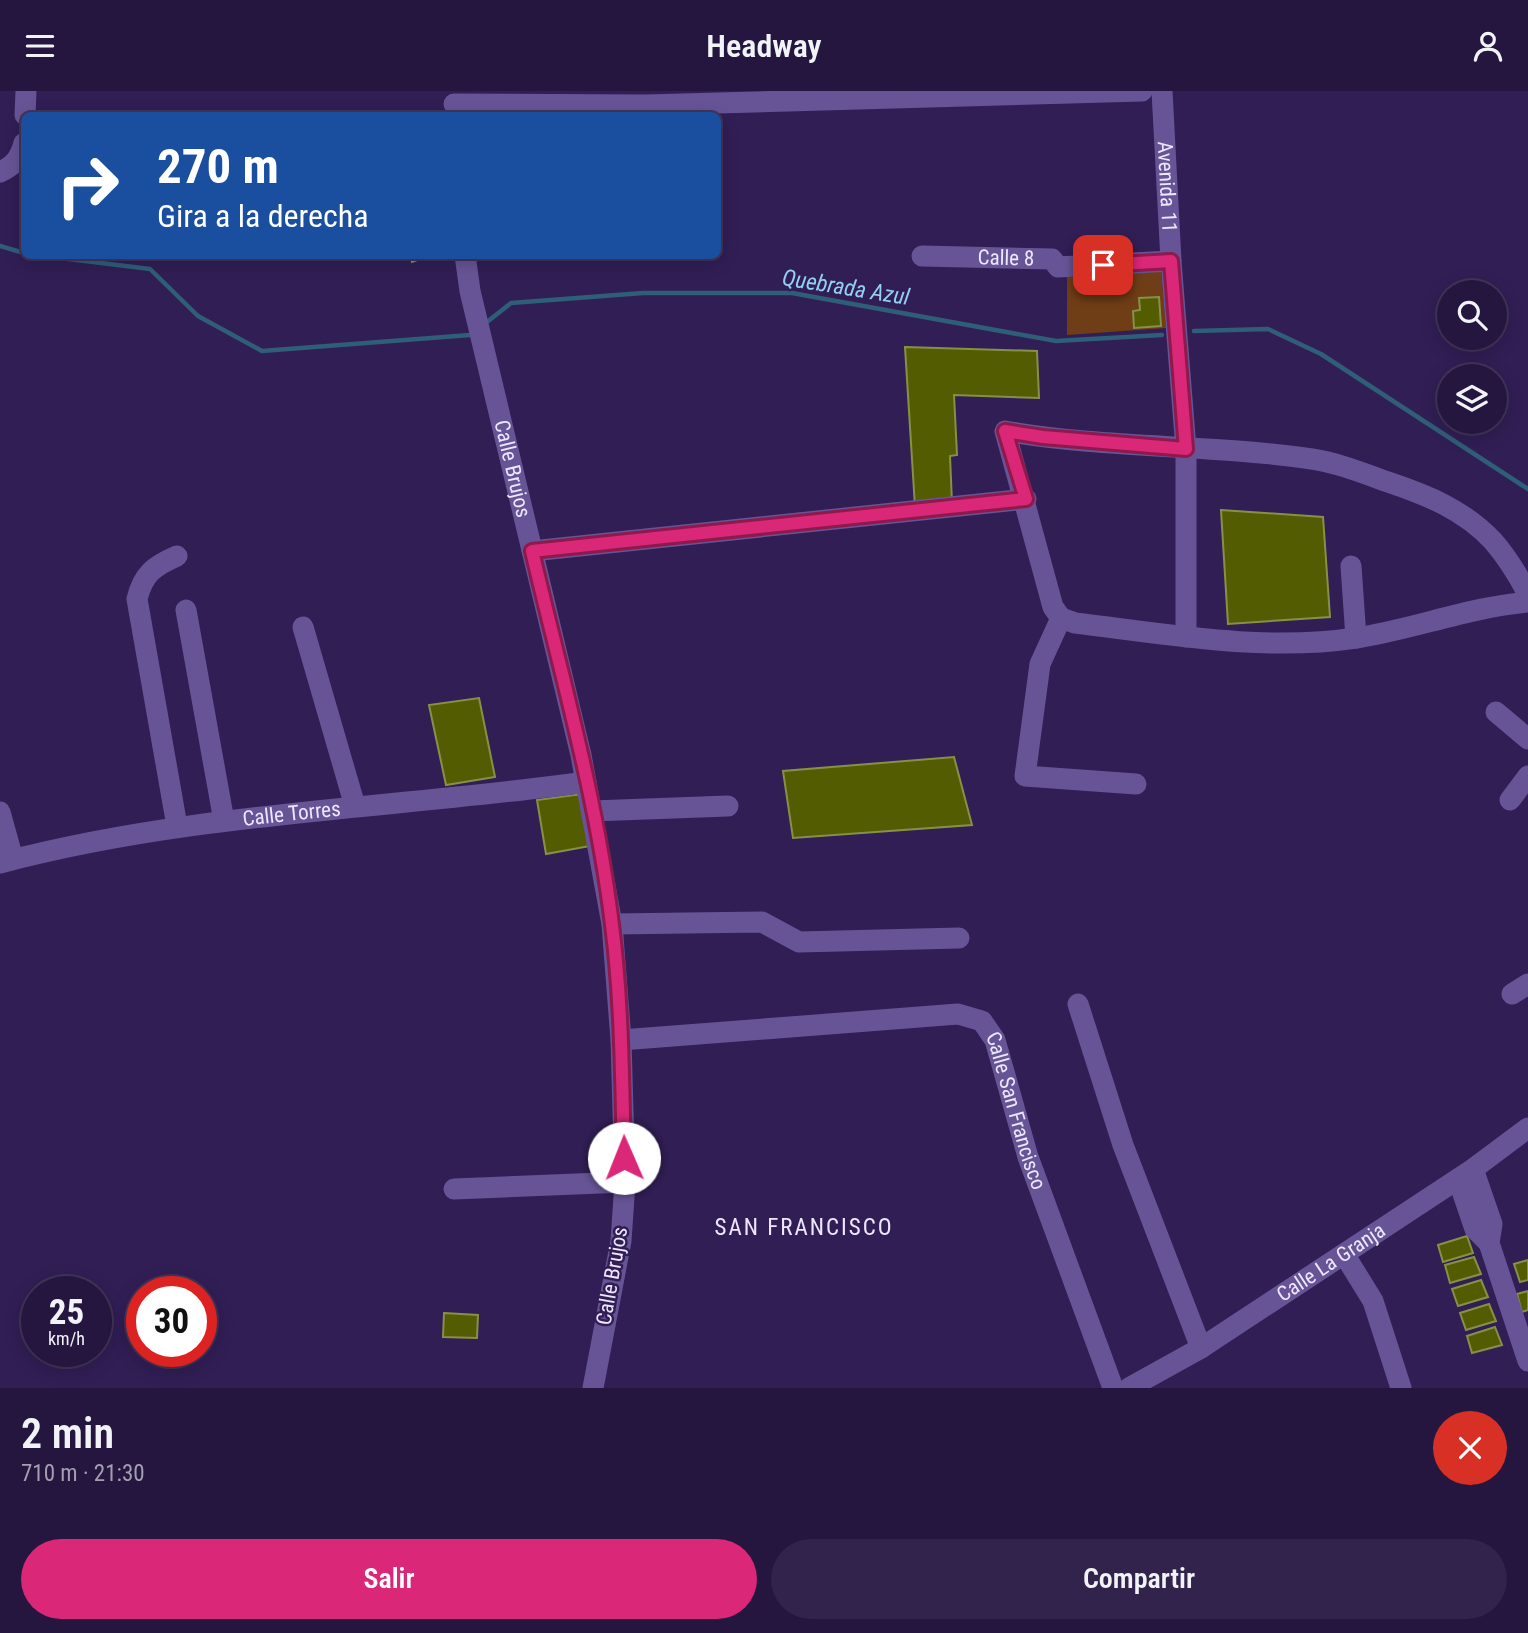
<!DOCTYPE html>
<html lang="es">
<head>
<meta charset="utf-8">
<style>
	body { margin:0; font-family:"Roboto Condensed",sans-serif; background:#31234b; color:#f1f3f6; height:100vh; display:flex; flex-direction:column; font-size:26px; white-space:nowrap }
	* { box-sizing:border-box; margin:0 }
	p { font-size:23px; color:#a39fb1 }
	.icon { flex:none; width:38px; height:38px; fill:none; stroke:currentColor; stroke-width:2; stroke-linecap:round; stroke-linejoin:round }
	.map { position:relative; height:1297px; overflow:hidden }
	.sheet { display:flex; flex-direction:column; background:#251640; flex:1 }
	.sheet>* { flex:none }
	.top-card { position:absolute; left:21px; top:21px; width:700px; height:147px; border-radius:10px; box-shadow:0 4px 18px #0003,0 0 0 2px #423559; background:#1a4fa0; color:#fff; overflow:hidden }
	.fabs { position:absolute; left:1437px; top:189px; display:grid; gap:14px }
	.fabs a { display:grid; place-items:center; width:70px; height:70px; border-radius:50%; background:#251640; box-shadow:0 4px 18px #0003,0 0 0 2px #423559; font-size:35px }
	.speed { position:absolute; left:21px; top:1185px; display:flex; gap:14px; font-size:35px; font-weight:700; text-align:center }
	.speed>* { display:grid; place-content:center; width:91px; height:91px; border-radius:50%; background:#251640; box-shadow:0 4px 18px #0003,0 0 0 2px #423559; line-height:1 }
	.speed small { font-size:18px; font-weight:400 }
	.speed .limit { border:10px solid #d22; background:#fff; color:#111 }
	.pin { position:absolute; display:grid; place-items:center; width:60px; height:60px; color:#fff; margin:-30px; border-radius:14px; box-shadow:0 4px 10px #0006 }
	.me { position:absolute; width:77px; margin:-38px; rotate:359deg; stroke-linejoin:round; filter:drop-shadow(0 0 5px #0008) }
	.turn { display:flex; align-items:center; gap:24px; height:147px; padding:0 21px; font-size:32px }
	.turn .icon { width:91px; height:91px; stroke-width:2.5 }
	.turn b { display:block; font-size:49px; line-height:60px }
	.round { display:grid; place-items:center; flex:none; width:74px; height:74px; border-radius:37px; background:#31234b }
	.overview { display:flex; align-items:center; justify-content:space-between; height:119px; padding:0 21px }
	h1 { font-size:42px; font-weight:600; line-height:52px }
	.action { display:flex; gap:14px; margin-top:auto; padding:14px 21px }
	.action a { flex:1; height:80px; border-radius:42px; background:#db2777; color:#fff; font-size:28px; font-weight:600; line-height:80px; text-align:center }
	.action a+a { background:#31234b; color:#f1f3f6 }
	header { display:flex; justify-content:space-between; align-items:center; height:91px; padding:0 21px; background:#251640; font-size:32px; font-weight:600 }
	.map>svg:first-child { display:block }
</style>
</head>
<body>
<header><svg class="icon" aria-label="menu" viewBox="0 0 24 24"><path d="M4 6h16M4 12h16M4 18h16"/></svg>Headway<svg class="icon" aria-label="person" viewBox="0 0 24 24"><circle cx="12" cy="8" r="4"/><path d="M4 21q1-7 8-7t8 7"/></svg></header>
<div class="map">
<svg width="1528" height="1297" viewBox="0 0 1528 1297">
	<rect width="100%" height="100%" fill="#311e55"/>
	<path fill="#703e16" d="M1161,178L1166,237L1067,244V186Z"/>
	<g fill="none" stroke-linecap="round" stroke-linejoin="round">
		<g stroke="#2f5e79" stroke-width="4.5">
			<path d="M0,155L24,162"/>
			<path d="M36,164L150,178L198,225L262,260L470,244"/>
			<path d="M487,231L511,212L643,202H792L1056,250L1162,244"/>
			<path d="M1194,240L1268,238L1321,263L1528,398"/>
		</g>
	</g>
	<g fill="#545c01" stroke="#879048" stroke-width="2">
		<path d="M410,164H428V165L412,171Z"/>
		<path d="M1159,206L1161,235L1134,237L1133,220L1140,219L1139,207Z"/>
		<path d="M905,256L1037,260L1039,307L954,304L957,364L950,365L952,412L915,416Z"/>
		<path d="M1221,419L1323,426L1330,526L1228,533Z"/>
		<path d="M479,607L495,686L446,694L429,614Z"/>
		<path d="M954,666L972,734L793,747L783,680Z"/>
		<path d="M582,703L590,755L546,763L537,709Z"/>
		<path d="M1467,1145L1473,1162L1443,1171L1438,1154Z"/>
		<path d="M1474,1166L1481,1183L1450,1192L1445,1174Z"/>
		<path d="M1528,1169V1189L1520,1191L1514,1173Z"/>
		<path d="M1481,1189L1488,1206L1458,1215L1452,1198Z"/>
		<path d="M1528,1200V1219L1522,1221L1517,1203Z"/>
		<path d="M1489,1213L1496,1230L1466,1239L1460,1222Z"/>
		<path d="M444,1222L478,1224L477,1247L443,1246Z"/>
		<path d="M1495,1236L1502,1254L1472,1262L1467,1245Z"/>
	</g>
	<g fill="none" stroke-linecap="round" stroke-linejoin="round">
		<g stroke="#675496" stroke-width="21">
			<path id="s1" d="M1162,0L1171,170L1186,358V546"/>
			<path d="M454,13L645,14L1142,0"/>
			<path d="M25,24L26,0"/>
			<path d="M0,81C14,75 20,67 24,52"/>
			<path id="s2" d="M465,164L470,200L581,664L612,833L621,949L625,1091L621,1150L593,1297"/>
			<path id="s3" d="M922,165L1052,168L1058,176L1171,170"/>
			<path d="M532,460L1026,408"/>
			<path d="M177,465C154,475 143,483 137,508L177,735"/>
			<path d="M1351,475L1356,547"/>
			<path d="M1528,503C1518,484 1507,466 1493,450C1464,419 1427,404 1388,391C1363,382 1338,372 1312,368C1210,353 1107,358 1005,340L1053,516L1061,527L1075,532C1167,543 1263,561 1356,547C1414,538 1470,516 1528,511"/>
			<path d="M186,519L224,730"/>
			<path d="M1061,527L1040,573L1025,685L1136,693"/>
			<path d="M303,536L355,715"/>
			<path d="M1496,621L1528,648"/>
			<path d="M1510,709L1528,685"/>
			<path d="M592,720L728,715"/>
			<path d="M0,721L13,768"/>
			<path id="s4" d="M0,772C192,721 391,718 586,691"/>
			<path d="M612,833L762,831L799,851L959,847"/>
			<path d="M1512,903L1528,893"/>
			<path d="M1078,913L1123,1054L1201,1257"/>
			<path id="s5" d="M621,949L958,923L982,930L995,949L1028,1066L1113,1297"/>
			<path d="M1473,1078L1492,1133L1489,1152L1528,1270"/>
			<path d="M1458,1088L1475,1138L1489,1152"/>
			<path d="M454,1098L625,1091"/>
			<path d="M1344,1163L1373,1210L1401,1297"/>
			<path id="s6" d="M1129,1297L1201,1257L1473,1078L1528,1037"/>
		</g>
	</g>
	<g fill="none" stroke-linecap="round" stroke-linejoin="round">
		<defs>
			<path id="route" d="M624,1067C622,990 622,911 612,834C597,708 561,583 532,460L1026,408L1005,340L1043,346L1186,358L1171,170L1103,174"/>
		</defs>
		<use href="#route" stroke="#8e194d" stroke-width="18"/>
		<use href="#route" stroke="#db2777" stroke-width="12"/>
	</g>
	<g text-anchor="middle" stroke-width="5" stroke-linejoin="round" paint-order="stroke">
		<g font-size="21" fill="#ece7fd" stroke="#311e55">
			<text dy="7" stroke="none"><textPath href="#s1" startOffset="96">Avenida 11</textPath></text>
			<text dy="7" stroke="none"><textPath href="#s3" startOffset="84">Calle 8</textPath></text>
			<text dy="7" stroke="none"><textPath href="#s2" startOffset="219">Calle Brujos</textPath></text>
			<text dy="7" stroke="none"><textPath href="#s4" startOffset="296">Calle Torres</textPath></text>
			<text dy="7" stroke="none"><textPath href="#s5" startOffset="460">Calle San Francisco</textPath></text>
			<text dy="7" stroke="none"><textPath href="#s6" startOffset="238">Calle La Granja</textPath></text>
			<text transform="translate(612 1185) rotate(-80)" y="7">Calle Brujos</text>
		</g>
		<g font-size="23" font-style="italic" fill="#94d0f4" stroke="#311e55">
			<text transform="translate(846 196) rotate(9)" y="8">Quebrada Azul</text>
		</g>
		<g font-size="23" letter-spacing="2" fill="#ece7fd" stroke="#311e55">
			<text x="804" y="1144">SAN FRANCISCO</text>
		</g>
	</g>
</svg>
<div class="fabs">
<a><svg class="icon" aria-label="search" viewBox="0 0 24 24"><circle cx="10" cy="10" r="6"/><path d="M15 15l6 6"/></svg></a>
<a><svg class="icon" aria-label="layers" viewBox="0 0 24 24"><path d="M12 4l9 5-9 5-9-5zM3 14l9 5 9-5"/></svg></a>
</div>
<div class="speed"><div>25<small>km/h</small></div><div class="limit">30</div></div>
<div class="pin" style="left:1103px;top:174px;background:#d93025"><svg class="icon" aria-label="arrive" viewBox="0 0 24 24"><path d="M6 21V4h12l-3 4 3 4H6"/></svg></div>
<svg class="me" style="left:624px;top:1067px" viewBox="-20 -20 40 40"><circle r="19" fill="#fff"/><path d="M0-13L10 11 0 6-10 11z" fill="#db2777"/></svg>
<div class="top-card">
<div class="turn"><svg class="icon" aria-label="right" viewBox="0 0 24 24"><path d="M7 20v-9h11M14 6l5 5-5 5"/></svg><div><b>270 m</b>Gira a la derecha</div></div>
</div>
</div>
<section class="sheet">
<div class="overview"><div><h1>2 min</h1><p>710 m · 21:30</p></div><a class="round" style="background:#d93025;color:#fff"><svg class="icon" aria-label="close" viewBox="0 0 24 24"><path d="M6 6l12 12M18 6L6 18"/></svg></a></div>
<div class="action"><a>Salir</a><a>Compartir</a></div>
</section>
</body>
</html>
